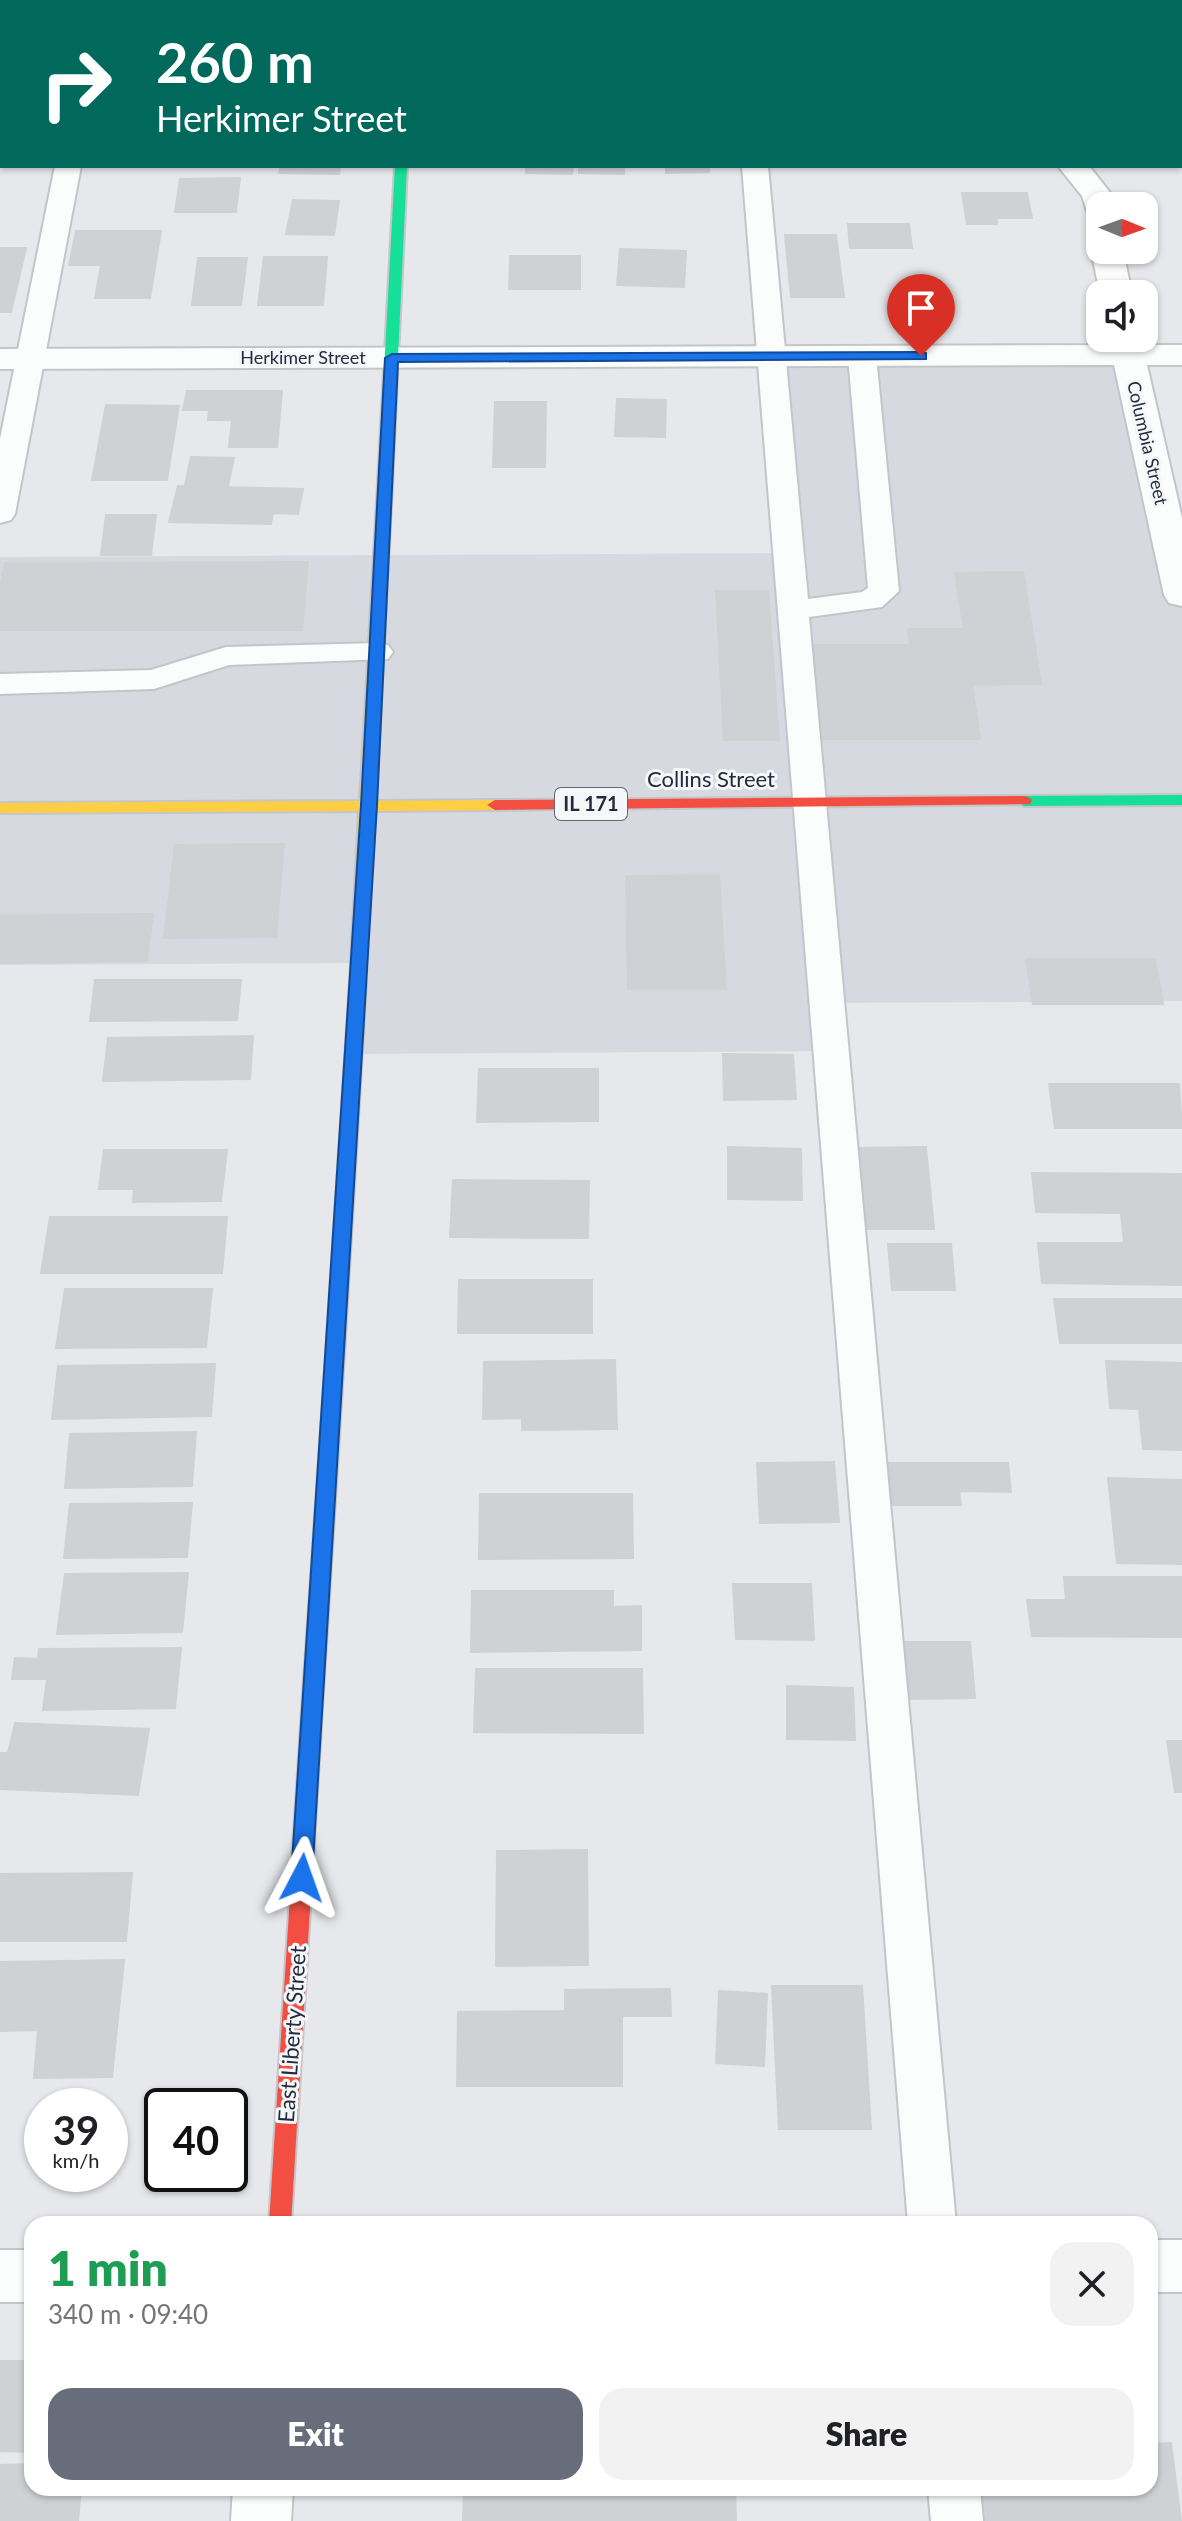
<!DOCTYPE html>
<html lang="en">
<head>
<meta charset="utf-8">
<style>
	body { margin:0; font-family:Lato,sans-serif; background:#f2f2f2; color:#202124; height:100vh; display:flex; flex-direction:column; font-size:30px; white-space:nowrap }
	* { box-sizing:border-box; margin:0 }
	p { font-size:26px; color:#757577 }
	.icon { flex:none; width:44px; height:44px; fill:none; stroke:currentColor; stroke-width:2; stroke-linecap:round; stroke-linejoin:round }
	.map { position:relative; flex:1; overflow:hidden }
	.sheet { position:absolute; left:24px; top:2216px; width:1134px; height:280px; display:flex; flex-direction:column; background:#fff; border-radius:24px; box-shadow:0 2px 6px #0004 }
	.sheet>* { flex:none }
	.banner { position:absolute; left:0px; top:0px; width:1182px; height:168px; box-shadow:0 2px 6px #0004; background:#00695c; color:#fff; overflow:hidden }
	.needle { width:52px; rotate:91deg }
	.controls { position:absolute; left:1086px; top:192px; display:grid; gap:16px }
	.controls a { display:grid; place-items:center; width:72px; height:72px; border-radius:16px; background:#fff; box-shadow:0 2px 6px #0004; font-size:40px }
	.speed { position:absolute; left:24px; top:2088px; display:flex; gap:16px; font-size:40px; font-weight:700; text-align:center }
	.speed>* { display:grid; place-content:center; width:104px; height:104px; border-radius:50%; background:#fff; box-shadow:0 2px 6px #0004; line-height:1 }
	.speed small { font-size:20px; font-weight:400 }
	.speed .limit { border:4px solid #111; border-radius:12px; background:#fff; color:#111 }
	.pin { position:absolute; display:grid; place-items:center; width:68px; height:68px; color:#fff; margin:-82px -34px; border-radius:50% 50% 50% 0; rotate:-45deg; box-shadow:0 0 8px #0007 }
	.pin .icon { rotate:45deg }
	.me { position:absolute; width:88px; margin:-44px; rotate:4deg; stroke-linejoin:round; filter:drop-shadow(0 0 6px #0008) }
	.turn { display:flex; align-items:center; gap:28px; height:168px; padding:0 24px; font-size:36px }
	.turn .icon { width:104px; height:104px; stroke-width:2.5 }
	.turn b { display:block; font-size:56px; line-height:68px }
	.round { display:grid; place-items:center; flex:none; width:84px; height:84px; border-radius:24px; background:#f2f2f2 }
	.head { display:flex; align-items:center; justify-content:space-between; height:136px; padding:0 24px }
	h1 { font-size:48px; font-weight:800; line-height:60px; color:#1e9e55 }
	.button { display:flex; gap:16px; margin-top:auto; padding:16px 24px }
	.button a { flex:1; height:92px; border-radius:24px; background:#686d7b; color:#fff; font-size:32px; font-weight:800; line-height:92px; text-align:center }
	.button a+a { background:#f2f2f2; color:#202124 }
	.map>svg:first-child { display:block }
</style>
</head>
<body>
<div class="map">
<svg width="1182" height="2521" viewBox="0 0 1182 2521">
	<rect width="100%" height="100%" fill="#e6e8eb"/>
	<path fill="#d6d9df" d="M1125,354L1182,553V1001L818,1003L822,1051L359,1054L365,963L0,965V557L797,553L769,356Z"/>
	<g fill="#cfd1d4" stroke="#cfd1d4" stroke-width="2">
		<path d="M281,166H340L339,174L279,173Z"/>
		<path d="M526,166H573L572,174L526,173Z"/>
		<path d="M579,166H624V174L579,173Z"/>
		<path d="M666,166H709V172L666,173Z"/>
		<path d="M240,178L236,212H175L180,179Z"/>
		<path d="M962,193H1027L1032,218H997V224H967Z"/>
		<path d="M293,200L339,201L334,235L286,234Z"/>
		<path d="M848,224H909L912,248H850Z"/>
		<path d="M76,231H161L150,298H95L101,265H69Z"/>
		<path d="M785,235H836L844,297H791Z"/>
		<path d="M0,248H26L11,312H0Z"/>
		<path d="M620,249L686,251L684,287L617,285Z"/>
		<path d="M510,256H580V289H509Z"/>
		<path d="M264,257H327L323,305H258Z"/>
		<path d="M198,258H247L241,305H192Z"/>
		<path d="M187,391H282L277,447H229L232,420H208L209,410H183Z"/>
		<path d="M617,399L666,400L665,437L615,436Z"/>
		<path d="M495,402H546L545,467H493Z"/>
		<path d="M106,405L179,406L167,480H92Z"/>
		<path d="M191,457L234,458L228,486L185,485Z"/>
		<path d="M178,486L303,489L298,514L273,513L271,524L169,522Z"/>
		<path d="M106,515H156L151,555H101Z"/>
		<path d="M308,562L302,630H0V588L5,563Z"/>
		<path d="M1023,572L1041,684L972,685L980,739H817L810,645H910L908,629H964L955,573Z"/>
		<path d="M716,591H768L779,740H724Z"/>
		<path d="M284,844L276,937L164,938L175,845Z"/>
		<path d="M719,875L726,989H628L626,876Z"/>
		<path d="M153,914L147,961L0,963V915Z"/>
		<path d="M1026,959H1155L1163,1004H1033Z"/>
		<path d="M95,980H241L237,1020L90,1021Z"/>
		<path d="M253,1036L250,1079L103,1081L108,1038Z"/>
		<path d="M723,1054L793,1055L796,1099L724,1100Z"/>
		<path d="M479,1069H598V1121L477,1122Z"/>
		<path d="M1049,1084H1179L1182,1128H1055Z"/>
		<path d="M728,1147L801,1149L802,1200L728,1199Z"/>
		<path d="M926,1147L934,1229H864L857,1148Z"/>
		<path d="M104,1150H227L221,1201L133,1202L134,1189H99Z"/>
		<path d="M1032,1173L1182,1174V1285L1042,1283L1038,1243H1124L1121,1213L1036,1212Z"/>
		<path d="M453,1180L589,1181L588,1238L450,1237Z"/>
		<path d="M50,1217H227L222,1273H41Z"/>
		<path d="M888,1244H951L955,1290H892Z"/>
		<path d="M459,1280H592V1333H458Z"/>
		<path d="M65,1289H212L206,1347L56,1348Z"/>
		<path d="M1054,1299H1182V1343H1060Z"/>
		<path d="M615,1360L617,1429L522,1430V1418L483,1419L484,1362Z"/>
		<path d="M1106,1361L1182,1363V1450L1143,1449L1139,1409L1110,1408Z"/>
		<path d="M215,1364L211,1416L52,1419L58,1366Z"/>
		<path d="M196,1432L192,1486L65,1488L70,1434Z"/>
		<path d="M834,1462L839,1522L760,1523L757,1463Z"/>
		<path d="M880,1463H1008L1011,1492L959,1491L961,1505H884Z"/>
		<path d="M1108,1478L1182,1480V1564L1117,1563Z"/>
		<path d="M480,1494H632L633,1558L479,1559Z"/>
		<path d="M192,1503L187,1557L64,1558L70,1504Z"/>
		<path d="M188,1573L182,1632L57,1634L65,1574Z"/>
		<path d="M1064,1577H1182V1637L1032,1636L1027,1600H1066Z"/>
		<path d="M733,1584H811L814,1640L736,1639Z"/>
		<path d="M472,1591H613V1607L641,1606V1650L471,1652Z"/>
		<path d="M900,1642H970L975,1698L906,1699Z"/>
		<path d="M181,1648L175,1708L43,1710L47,1679H12L15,1658L38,1659L39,1649Z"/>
		<path d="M476,1669H642L643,1733L474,1732Z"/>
		<path d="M787,1686L853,1688L855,1740L787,1739Z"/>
		<path d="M15,1723L149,1729L138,1795L0,1789V1753H8Z"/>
		<path d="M1167,1741H1182V1792H1175Z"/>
		<path d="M587,1850L588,1965L496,1966L497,1851Z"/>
		<path d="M132,1873L126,1941H0V1874Z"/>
		<path d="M124,1960L112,2077L34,2078L38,2030L0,2031V1962Z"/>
		<path d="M772,1986H862L871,2129H779Z"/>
		<path d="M670,1989L671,2016H622V2086H457L458,2012L565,2011V1990Z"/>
		<path d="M719,1991L767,1994L764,2066L716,2063Z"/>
		<path d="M0,2361H32V2452L0,2451Z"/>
		<path d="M1171,2443L1181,2521H983L980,2488H1150V2444Z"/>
		<path d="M32,2464V2488H81L78,2521H0V2465Z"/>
		<path d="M464,2488H735L736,2521H463Z"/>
	</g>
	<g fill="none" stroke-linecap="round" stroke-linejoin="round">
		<defs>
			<g id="lane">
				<rect x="87" y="0" width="24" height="2"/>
				<path d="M55,166H81L15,514L11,520L0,523V439Z"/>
				<path d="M742,166H768L808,599L862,592L868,588L848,356L852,350H872L876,356L899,591L882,607L809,617L956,2224H908Z"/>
				<path d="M377,643L388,645L393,652L388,659L229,665L154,689L0,694V674L151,670L226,647Z"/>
				<path d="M928,2488H980L983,2521H931Z"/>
			</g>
			<g id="street">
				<rect x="396" y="0" width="28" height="2"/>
				<path d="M712,0H744L745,2H713Z"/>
				<rect x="0" y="20" width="2" height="18"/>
				<path d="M1058,166H1089L1112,195L1115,206H1100V219L1089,217L1082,196Z"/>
				<path d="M1100,242V250H1123L1132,294H1100L1091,250Z"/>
				<path d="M1108,338H1140L1142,345H1182V365H1147L1182,518V606L1169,603L1164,595L1114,365L0,369V349L1109,345Z"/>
				<rect x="1150" y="2240" width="32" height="52"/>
				<rect x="0" y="2250" width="32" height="52"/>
				<path d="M233,2488H293L291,2521H231Z"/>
			</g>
			<g id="fast">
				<path d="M395,166H407L392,484L385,488L378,484Z"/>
				<path d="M1182,795V805L1024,806L1016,801L1024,796Z"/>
			</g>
			<g id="slow">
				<path d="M385,480L392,484L376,801L495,800L503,805L495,810L375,811L364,986L358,988L350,982L359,811L0,813V803L360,801L378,484Z"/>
				<path d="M334,1363L341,1365L343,1370L321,1725L318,1731L311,1733L304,1731L301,1725L325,1370L327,1365Z"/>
			</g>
			<g id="jam">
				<path d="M1024,796L1030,798L1032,801L1030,804L495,810L487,805L495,800Z"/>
				<path d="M358,976L366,982L343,1370L341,1375H327L325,1370L350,982Z"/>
				<path d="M311,1717L318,1719L321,1725L291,2224H269L301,1725L304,1719Z"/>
			</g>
		</defs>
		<use href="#lane" stroke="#c3c5c8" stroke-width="4"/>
		<use href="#street" stroke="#c3c5c8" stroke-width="4"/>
		<use href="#fast" stroke="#c4c6ca" stroke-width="4"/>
		<use href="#slow" stroke="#c4c6ca" stroke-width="4"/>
		<use href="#jam" stroke="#c4c6ca" stroke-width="4"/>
		<use href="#lane" fill="#fbfcfc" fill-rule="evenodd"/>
		<use href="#street" fill="#fbfcfc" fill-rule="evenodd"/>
		<use href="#fast" fill="#16e098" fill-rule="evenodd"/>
		<use href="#slow" fill="#ffcf43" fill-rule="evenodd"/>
		<use href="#jam" fill="#f24e42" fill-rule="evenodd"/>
		<defs>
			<path id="rail" d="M993,0L998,2"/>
		</defs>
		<use href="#rail" stroke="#c7c9cc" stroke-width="6"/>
		<use href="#rail" stroke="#f5f7f9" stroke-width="4" stroke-dasharray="13" stroke-linecap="butt"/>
	</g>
	<path fill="#1a73e8" stroke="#114b97" stroke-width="2" d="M921,352L926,353V359L398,362L377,805L312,1878L309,1885H294L291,1878L361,805L385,358L392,354Z"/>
	<g text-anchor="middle" stroke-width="6" stroke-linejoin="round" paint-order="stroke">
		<g font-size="18" fill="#242b3e" stroke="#f5f7f9">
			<text x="303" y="364">Herkimer Street</text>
			<text transform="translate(1147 443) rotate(77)" y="6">Columbia Street</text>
		</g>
		<rect fill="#f5f7f9" stroke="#636876" stroke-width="2" x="555" y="788" width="72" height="32" rx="6"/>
		<g font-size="20" font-weight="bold" fill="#242b3e">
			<text x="591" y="811">IL 171</text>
		</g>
		<g font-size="22" fill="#242b3e" stroke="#f5f7f9">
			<text x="711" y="787">Collins Street</text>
			<text transform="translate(292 2034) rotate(-86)" y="8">East Liberty Street</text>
		</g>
	</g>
</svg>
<div class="controls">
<a><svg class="needle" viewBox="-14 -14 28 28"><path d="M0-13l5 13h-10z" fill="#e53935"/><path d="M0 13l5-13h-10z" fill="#757577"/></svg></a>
<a><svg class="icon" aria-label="sound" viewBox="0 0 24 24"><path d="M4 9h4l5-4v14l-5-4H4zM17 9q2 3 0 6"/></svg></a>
</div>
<div class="speed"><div>39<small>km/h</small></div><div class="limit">40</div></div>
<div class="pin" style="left:921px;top:356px;background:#d93025"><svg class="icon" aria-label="arrive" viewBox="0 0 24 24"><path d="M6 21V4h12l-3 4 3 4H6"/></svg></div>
<svg class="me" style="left:302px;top:1878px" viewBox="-20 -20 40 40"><path d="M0-17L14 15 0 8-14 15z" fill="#1a73e8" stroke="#fff" stroke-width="4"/></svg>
<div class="banner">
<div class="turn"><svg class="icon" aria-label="right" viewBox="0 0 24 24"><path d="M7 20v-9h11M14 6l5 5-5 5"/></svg><div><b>260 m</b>Herkimer Street</div></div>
</div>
<section class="sheet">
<div class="head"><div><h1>1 min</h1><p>340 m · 09:40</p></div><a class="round"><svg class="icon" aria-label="close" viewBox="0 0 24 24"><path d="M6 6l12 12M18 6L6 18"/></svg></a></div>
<div class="button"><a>Exit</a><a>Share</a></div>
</section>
</div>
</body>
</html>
